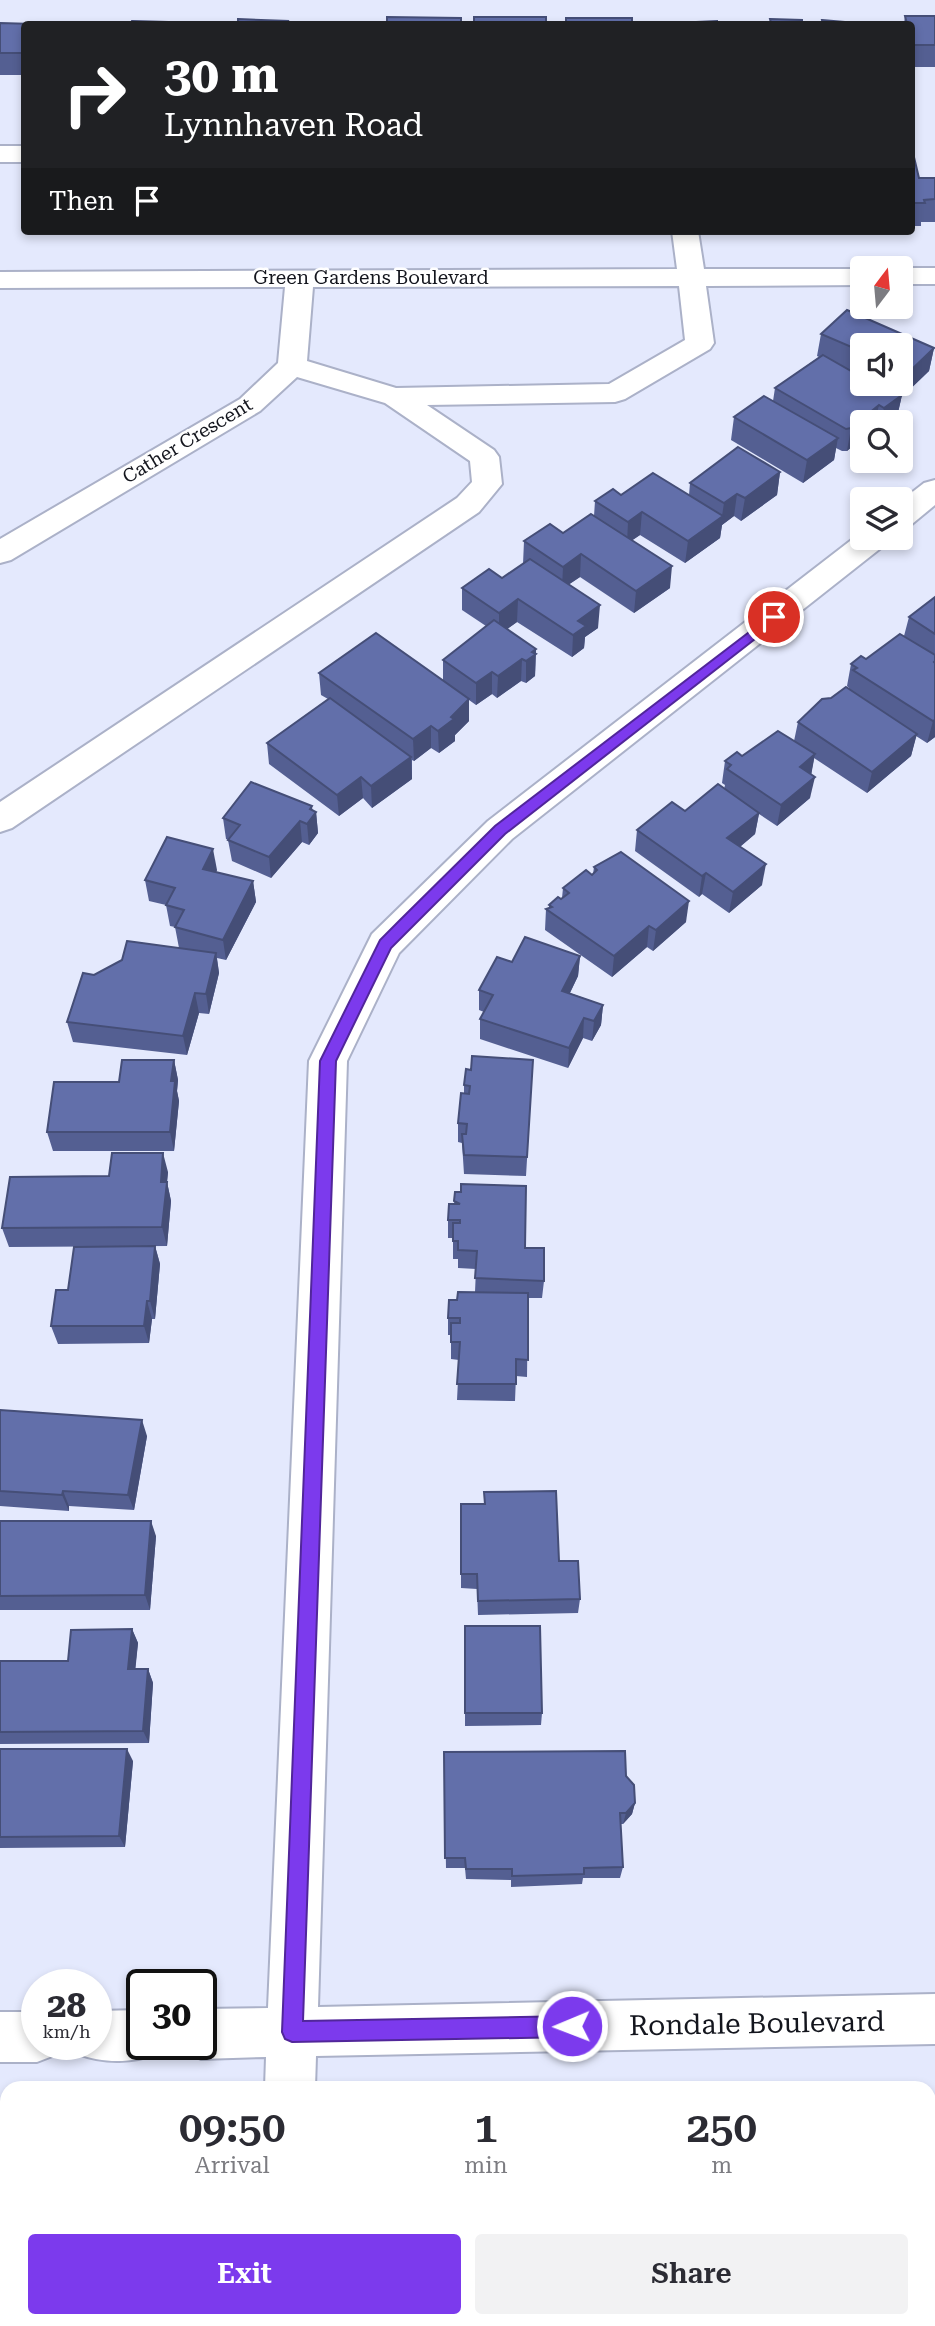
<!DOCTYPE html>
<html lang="en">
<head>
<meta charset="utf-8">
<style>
	body { margin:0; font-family:"Roboto Serif",serif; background:#f2f2f3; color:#2b2b33; height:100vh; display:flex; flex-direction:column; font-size:26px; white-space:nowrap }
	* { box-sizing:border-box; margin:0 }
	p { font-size:23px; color:#7c7c81 }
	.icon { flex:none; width:38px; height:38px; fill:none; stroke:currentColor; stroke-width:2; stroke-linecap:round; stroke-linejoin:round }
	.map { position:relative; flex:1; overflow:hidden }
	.drawer { position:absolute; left:0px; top:2081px; width:936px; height:247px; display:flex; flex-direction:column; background:#fff; border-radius:21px 21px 0 0; box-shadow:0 4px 10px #0003 }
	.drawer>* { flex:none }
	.hud { position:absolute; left:21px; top:21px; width:894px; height:214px; border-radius:7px; box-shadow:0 4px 10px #0003; background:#202124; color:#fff; overflow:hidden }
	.needle { width:46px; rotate:16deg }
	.buttons { position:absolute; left:850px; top:256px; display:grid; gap:14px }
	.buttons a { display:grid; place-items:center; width:63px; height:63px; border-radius:7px; background:#fff; box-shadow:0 4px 10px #0003; font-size:35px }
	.speed { position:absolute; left:21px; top:1969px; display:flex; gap:14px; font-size:35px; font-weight:700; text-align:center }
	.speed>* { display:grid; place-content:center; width:91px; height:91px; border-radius:50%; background:#fff; box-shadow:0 4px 10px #0003; line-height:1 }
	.speed small { font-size:18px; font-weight:400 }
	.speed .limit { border:4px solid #111; border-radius:10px; background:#fff; color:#111 }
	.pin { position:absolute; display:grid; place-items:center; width:60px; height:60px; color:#fff; margin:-30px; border:4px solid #fff; border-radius:50%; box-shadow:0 2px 7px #0007 }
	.me { position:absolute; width:77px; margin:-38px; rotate:269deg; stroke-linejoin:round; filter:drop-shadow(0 0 5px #0008) }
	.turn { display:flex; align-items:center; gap:24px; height:147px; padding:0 28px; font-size:32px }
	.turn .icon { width:91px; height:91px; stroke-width:2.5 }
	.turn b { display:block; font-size:49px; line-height:60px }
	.then { display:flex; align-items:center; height:66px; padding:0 28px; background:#0003; gap:14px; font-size:26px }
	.eta { display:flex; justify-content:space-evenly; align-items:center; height:119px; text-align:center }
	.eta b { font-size:42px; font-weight:600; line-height:49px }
	.button { display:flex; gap:14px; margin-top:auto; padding:14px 28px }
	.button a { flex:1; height:80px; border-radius:7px; background:#7c3aed; color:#fff; font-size:28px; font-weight:600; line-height:80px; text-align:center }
	.button a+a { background:#f2f2f3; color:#2b2b33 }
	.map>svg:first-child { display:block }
</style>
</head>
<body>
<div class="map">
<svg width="935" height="2326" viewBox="0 0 935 2326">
	<rect width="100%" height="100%" fill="#e4e9fd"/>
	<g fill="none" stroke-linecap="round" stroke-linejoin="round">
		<defs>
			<g id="minor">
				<rect x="0" y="146" width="24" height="16"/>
				<path d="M672,231H698L704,269H863V285L706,286L714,343L710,349L625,399L615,402L427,405L494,450L499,457L502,484L479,512L12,828L0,832V802L457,498L472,482L470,461L385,403L297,377L260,411L11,560L0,563V539L240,399L278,363L285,287L0,288V272L677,269ZM679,286L685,340L609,384L396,388L307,361L313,287Z"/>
				<rect x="901" y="268" width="34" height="16"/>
				<path d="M935,480V505L912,524L901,527V501L924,483Z"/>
				<path d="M863,531V537H890L886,544L512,839L399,953L347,1061L318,2007L935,1994V2044L316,2056L315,2088H265L266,2057L201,2059L184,2051L180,2044H201V2009L268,2008L309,1061L372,934L488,821Z"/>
				<path d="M142,2010V2044H163L160,2053C134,2063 104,2064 78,2054L75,2044H96V2011Z"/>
				<path d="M0,2012H37V2044H59L55,2055L37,2062H0Z"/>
				<rect x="253" y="2320" width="54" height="6"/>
			</g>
		</defs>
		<use href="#minor" stroke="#abb1c8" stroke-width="4"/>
		<use href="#minor" fill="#fff" fill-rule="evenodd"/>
	</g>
	<g fill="#545f92" fill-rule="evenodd">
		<path d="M905,16H935V67H912V24H904Z"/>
		<path d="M0,23L24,24V75H0Z"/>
		<path d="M912,153L919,178H935V222H921V226H912Z"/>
		<path d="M847,310L934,348L929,371L904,395L897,392L902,395L897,417L891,422H863V437L847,451H842L836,448L834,460L803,483L731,440L734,417L764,396L773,401L775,388L819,357L817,356L821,334ZM863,345H901V383H863Z"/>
		<path d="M780,472L777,495L741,521L734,516L722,525L720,538L685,563L640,535L632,540L670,588L634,613L580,577L568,585L598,628L585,637L584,648L572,657L517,622L507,629L536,649L535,676L526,683L521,681L497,698L492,694L476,705L469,700V721L455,735V741L439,753L431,748L414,761L412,760V779L372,808L363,798L339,816L269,764L267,743L328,699L321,695L319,673L443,680V660L486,626L462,610V588L502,578L523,564L524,541L563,533L594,516L595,501L621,495H689L690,483Z"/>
		<path d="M935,597V737L927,743L916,736L911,756L867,793L814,758L811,774L810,798L777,826L759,814L755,834L740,847L762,885L729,913L702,894L699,897L635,851L637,830L685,811L724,789L725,785L722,783L725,761L794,741L798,722L831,698L849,689V688L847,686L851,664L866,659L904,636L909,617Z"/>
		<path d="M312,810L316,812L318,833L309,845L302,842L271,878L232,861L228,840L226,839L223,818Z"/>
		<path d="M594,867L686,922L653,951L647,947L612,977L545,930L546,909L549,908V905L562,898L563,888L592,875L593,874Z"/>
		<path d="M217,870L216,872L253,881L256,902L226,960L217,958L219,973L209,1014L199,1013L187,1055L73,1042L67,1022L94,975L179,948L175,927L170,926L166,905L149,901L145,880Z"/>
		<path d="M580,956L578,976L570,993L603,1005L601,1025L592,1041L583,1038L568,1068L480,1039V1019L484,1012L479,1010V990L512,962Z"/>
		<path d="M174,1060L178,1080L177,1091L179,1101L174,1151H53L47,1132L119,1082Z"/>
		<path d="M533,1060L526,1176L464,1174L462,1143L458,1142V1123L464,1094V1085L471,1070Z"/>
		<path d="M168,1172L167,1182L171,1201L167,1246L9,1247L2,1228L109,1176Z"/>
		<path d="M455,1192L525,1248L544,1281L542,1298H528L527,1377L516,1376L515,1401L457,1400L459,1360L451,1359V1335H448V1318L457,1300L475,1292L476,1269L458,1268V1259H453V1238H448V1220L454,1204Z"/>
		<path d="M155,1246L160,1264L155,1319H152L149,1343L58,1344L51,1326L68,1290Z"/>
		<path d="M0,1410L147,1436L134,1510L69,1506V1511L0,1506Z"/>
		<path d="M461,1504L559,1561L580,1599L578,1613L478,1615L477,1589L461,1588Z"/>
		<path d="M0,1521L156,1536L150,1610H0Z"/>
		<path d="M465,1626L542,1713L541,1725L465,1726Z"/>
		<path d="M132,1629L138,1643L135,1669H148L153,1683L149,1743L0,1744V1661H68Z"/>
		<path d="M0,1749L133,1761L125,1847L0,1848Z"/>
		<path d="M444,1752L626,1776L635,1803L632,1814L623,1824H620L623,1867L620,1878H583L582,1884L511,1887V1880L466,1879L465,1868H446Z"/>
		<rect x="0" y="2206" width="7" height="107"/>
	</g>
	<g fill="#454e77">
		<path d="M934,348L929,371L904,395L909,372Z"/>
		<path d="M902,395L897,417L891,422H881L884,408Z"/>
		<path d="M879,405L875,422H863V437L847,451L851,428Z"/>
		<path d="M838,438L834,460L803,483L807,460Z"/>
		<path d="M780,472L777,495L741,521L745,498Z"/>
		<path d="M737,494L734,516L722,525L720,538L685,563L688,541L722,516L724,503Z"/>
		<path d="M642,512L640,535L627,544L628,522Z"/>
		<path d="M581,554L580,577L562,589L563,567Z"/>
		<path d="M672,566L670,588L634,613L636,591Z"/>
		<path d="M518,599L517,622L499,635V613Z"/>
		<path d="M600,605L598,628L585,637L584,648L572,657L573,635L578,621Z"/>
		<path d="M536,649L535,676L526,683V661L532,652Z"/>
		<path d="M522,659L521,681L497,698L498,676Z"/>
		<path d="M492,672V694L476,705V683Z"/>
		<path d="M469,699V721L455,735V741L439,753L438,731L451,717Z"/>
		<path d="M935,720V737L927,743L933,721Z"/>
		<path d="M431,726V748L414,761L413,739Z"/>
		<path d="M917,734L911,756L867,793L872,772Z"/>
		<path d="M815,754L811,776L800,767Z"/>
		<path d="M411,757L412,779L372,808L371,786Z"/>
		<path d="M361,777L363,798L339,816L337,795Z"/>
		<path d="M815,777L810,798L777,826L781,805Z"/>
		<path d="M312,806L313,817L316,812L318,833L309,845L307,824L310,809Z"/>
		<path d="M759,813L755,834L724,860L727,838Z"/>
		<path d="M300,821L302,842L271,878L269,857Z"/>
		<path d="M213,849L217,870L207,890L203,869Z"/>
		<path d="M766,864L762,885L729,913L733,892Z"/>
		<path d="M706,873L702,894L699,897L702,876Z"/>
		<path d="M253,881L256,902L226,960L223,940Z"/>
		<path d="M689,901L686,922L653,951L656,930Z"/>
		<path d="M649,926L647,947L612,977L614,956Z"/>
		<path d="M216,953L219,973L209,1014L206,994Z"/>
		<path d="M580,956L578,976L561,1011L562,991Z"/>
		<path d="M195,993L199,1013L187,1055L183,1036Z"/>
		<path d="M603,1005L601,1025L592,1041L594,1021Z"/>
		<path d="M584,1018L583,1038L568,1068L569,1048Z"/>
		<path d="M174,1060L178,1080L177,1091L179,1101L174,1151L170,1132L171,1081Z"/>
		<path d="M163,1153L168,1172L167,1182L171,1201L167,1246L162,1227L161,1182Z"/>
		<path d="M155,1246L160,1264L155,1319L150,1301Z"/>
		<path d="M147,1301L152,1319L149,1343L144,1326Z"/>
		<path d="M142,1420L147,1436L134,1510L128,1495Z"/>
		<path d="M63,1491L69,1506V1511L62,1495Z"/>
		<path d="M151,1521L156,1536L150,1610L145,1595Z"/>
		<path d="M132,1629L138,1643L134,1683L128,1669Z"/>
		<path d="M148,1669L153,1683L149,1743L143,1731Z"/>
		<path d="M127,1749L133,1761L125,1847L119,1836Z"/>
		<path d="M635,1803L632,1814L623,1824L626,1813Z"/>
	</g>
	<g fill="#626faa" stroke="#454e77" stroke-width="2">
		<path d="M905,16H935V45H912V24H907Z"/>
		<path d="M387,17L461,18V24H387Z"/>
		<rect x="474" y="17" width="72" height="7"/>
		<rect x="566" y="18" width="66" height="6"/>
		<path d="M238,19L288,21L287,24H218V23H238Z"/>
		<path d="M770,19L802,20V24H738L737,23H771Z"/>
		<path d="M822,20L845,22H888V24H823Z"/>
		<path d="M132,21L204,23V24H131Z"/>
		<path d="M717,21V24H652Z"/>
		<path d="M117,22V24H49Z"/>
		<path d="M0,23L34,24H24V53H0Z"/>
		<path d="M375,23V24H302Z"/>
		<path d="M912,153H913L919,178H935V199L924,200L925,203H912Z"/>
		<path d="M847,310L934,348L909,372L901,369V345H863V352L821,334Z"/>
		<path d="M823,355L853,372L857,370L863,373V383H881L902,395L884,408L879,405L851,428L846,429L775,388Z"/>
		<path d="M764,396L838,438L807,460L734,417Z"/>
		<path d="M738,447L780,472L745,498L737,494L724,503L690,483Z"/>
		<path d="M653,473L723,516L688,541L642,512L628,522L595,501L613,489L621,495Z"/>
		<path d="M591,514L672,566L636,591L581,554L563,567L524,541L550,524L563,533Z"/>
		<path d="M530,559L600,605L578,621L586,626L573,635L518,599L499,613L462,588L489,569L502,578Z"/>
		<path d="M935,597V634L909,617Z"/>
		<path d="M494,620L536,649L532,652L536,654L526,661L522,659L498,676L492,672L476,683L443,660Z"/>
		<path d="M376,633L469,699L451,717L454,719L438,731L431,726L413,739L319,673Z"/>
		<path d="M900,634L935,655V661L934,662L935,663V720L933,721L853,670L857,668L851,664L861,656L866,659Z"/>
		<path d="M846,687L917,734L872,772L798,722L822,699L831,698Z"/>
		<path d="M330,698L411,757L371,786L361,777L337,795L267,743Z"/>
		<path d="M778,731L815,754L800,767L815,777L781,805L727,769L731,765L725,761L737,752L742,756Z"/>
		<path d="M251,782L312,806L310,809L316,812L307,824L300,821L269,857L228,840L240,825L223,818Z"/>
		<path d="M718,784L759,813L727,838L766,864L733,892L706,873L702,876L637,830L672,802L685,811Z"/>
		<path d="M167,837L213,849L203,869L253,881L223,940L175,927L184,910L166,905L175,888L145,880Z"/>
		<path d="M621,852L689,901L656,930L649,926L614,956L546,909L552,907L549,905L558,897L561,899L569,893L563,888L586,870L592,875L597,870L594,867Z"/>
		<path d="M525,937L580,956L562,991L603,1005L594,1021L584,1018L569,1048L480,1019L493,995L479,990L497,957L512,962Z"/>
		<path d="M127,941L216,953L206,994L195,993L183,1036L67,1022L83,973L94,975L122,960Z"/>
		<path d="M472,1056L533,1060L527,1157L464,1155L462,1134H466L467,1124L458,1123L461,1093L469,1094L470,1086L464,1085L466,1069L471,1070Z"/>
		<path d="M122,1060H174L171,1081H175L170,1132H47L54,1082H119Z"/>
		<path d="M112,1153H163L161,1182H167L162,1227L2,1228L10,1177L109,1176Z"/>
		<path d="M461,1184L526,1186L525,1248H544V1281L475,1278L477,1251L458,1250V1241H453V1223H460V1220H448L449,1204H460L454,1201L455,1192H461Z"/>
		<path d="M155,1246L150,1301H147L144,1326H51L56,1290H68L74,1247Z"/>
		<path d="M458,1292L528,1293V1360L516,1359V1384H457L460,1342H451V1323H460V1318H448L449,1300H457Z"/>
		<path d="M0,1410L142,1420L128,1495L63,1491L62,1495L0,1491Z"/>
		<path d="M556,1491L559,1561H578L580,1599L478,1601L477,1574H461V1504H485L484,1492Z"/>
		<path d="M0,1521H151L145,1595L0,1596Z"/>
		<path d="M465,1626H540L542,1713H465Z"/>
		<path d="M132,1629L128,1669H148L143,1731L0,1732V1661H68L71,1630Z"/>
		<path d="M0,1749H127L119,1836L0,1837Z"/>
		<path d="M625,1751L626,1776L634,1785L635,1803L626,1813H620L623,1867L584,1868V1874L512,1876V1869H466L465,1858H445L444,1752Z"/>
		<rect x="0" y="2206" width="7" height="104"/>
	</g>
	<path fill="#7c3aed" stroke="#51269a" stroke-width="2" d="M774,613L780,617L778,621L505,834L391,948L336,1061L303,2021L572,2016L579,2019L582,2026L579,2034L572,2037L292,2042L285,2039L282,2032L320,1061L380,940L399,921L495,826Z"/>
	<g text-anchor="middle" stroke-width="5" stroke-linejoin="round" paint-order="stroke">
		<g font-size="19" fill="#13151d" stroke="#fff">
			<text x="371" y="284">Green Gardens Boulevard</text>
			<text transform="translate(187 440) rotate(-31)" y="7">Cather Crescent</text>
		</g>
		<g font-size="28" fill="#13151d" stroke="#fff">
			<text transform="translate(757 2023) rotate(-1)" y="10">Rondale Boulevard</text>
		</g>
	</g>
</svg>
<div class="buttons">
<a><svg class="needle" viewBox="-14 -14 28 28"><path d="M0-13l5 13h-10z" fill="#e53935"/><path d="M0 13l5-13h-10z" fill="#7c7c81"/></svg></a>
<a><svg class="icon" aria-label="sound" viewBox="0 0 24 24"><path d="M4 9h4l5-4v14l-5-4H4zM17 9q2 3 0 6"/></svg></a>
<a><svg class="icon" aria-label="search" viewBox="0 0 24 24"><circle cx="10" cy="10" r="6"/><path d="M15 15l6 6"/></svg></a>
<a><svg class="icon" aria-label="layers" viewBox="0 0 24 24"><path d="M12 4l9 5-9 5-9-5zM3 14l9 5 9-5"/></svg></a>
</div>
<div class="speed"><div>28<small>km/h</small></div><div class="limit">30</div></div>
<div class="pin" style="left:774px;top:617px;background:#d93025"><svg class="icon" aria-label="arrive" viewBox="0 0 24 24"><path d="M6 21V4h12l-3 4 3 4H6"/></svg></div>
<svg class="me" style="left:572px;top:2026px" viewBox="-20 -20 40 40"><circle r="17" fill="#7c3aed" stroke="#fff" stroke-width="3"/><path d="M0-11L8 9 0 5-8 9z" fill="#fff"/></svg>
<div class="hud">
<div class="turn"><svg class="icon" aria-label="right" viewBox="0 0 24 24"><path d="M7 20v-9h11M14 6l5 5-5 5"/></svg><div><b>30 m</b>Lynnhaven Road</div></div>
<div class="then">Then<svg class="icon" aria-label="arrive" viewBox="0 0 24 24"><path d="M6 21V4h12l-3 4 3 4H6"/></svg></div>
</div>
<section class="drawer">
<div class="eta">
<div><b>09:50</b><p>Arrival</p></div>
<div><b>1</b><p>min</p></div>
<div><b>250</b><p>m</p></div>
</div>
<div class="button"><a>Exit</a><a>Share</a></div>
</section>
</div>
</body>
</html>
